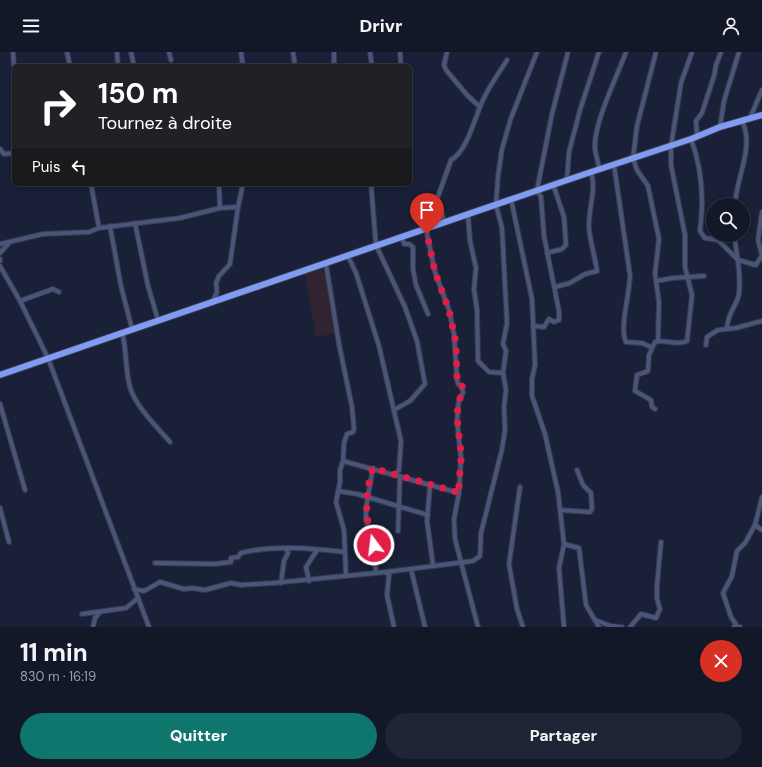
<!DOCTYPE html>
<html lang="fr">
<head>
<meta charset="utf-8">
<style>
	body { margin:0; font-family:"DM Sans",sans-serif; background:#202535; color:#f1f3f6; height:100vh; display:flex; flex-direction:column; font-size:15px; white-space:nowrap }
	* { box-sizing:border-box; margin:0 }
	p { font-size:13px; color:#9da0a8 }
	.icon { flex:none; width:22px; height:22px; fill:none; stroke:currentColor; stroke-width:2; stroke-linecap:round; stroke-linejoin:round }
	.map { position:relative; height:575px; overflow:hidden }
	.drawer { display:flex; flex-direction:column; background:#131829; flex:1 }
	.drawer>* { flex:none }
	.hud { position:absolute; left:12px; top:12px; width:400px; height:122px; border-radius:6px; box-shadow:0 2px 6px #0003,0 0 0 1px #323746; background:#202124; color:#fff; overflow:hidden }
	.tools { position:absolute; left:706px; top:146px; display:grid; gap:8px }
	.tools a { display:grid; place-items:center; width:44px; height:44px; border-radius:50%; background:#131829; box-shadow:0 2px 6px #0003,0 0 0 1px #323746; font-size:20px }
	.pin { position:absolute; display:grid; place-items:center; width:34px; height:34px; color:#fff; margin:-41px -17px; border-radius:50% 50% 50% 0; rotate:-45deg; box-shadow:0 0 4px #0007 }
	.pin .icon { rotate:45deg }
	.me { position:absolute; width:44px; margin:-22px; rotate:345deg; stroke-linejoin:round; filter:drop-shadow(0 0 3px #0008) }
	.turn { display:flex; align-items:center; gap:14px; height:84px; padding:0 20px; font-size:18px }
	.turn .icon { width:52px; height:52px; stroke-width:2.5 }
	.turn b { display:block; font-size:28px; line-height:34px }
	.then { display:flex; align-items:center; height:38px; padding:0 20px; background:#0003; gap:8px; font-size:15px }
	.round { display:grid; place-items:center; flex:none; width:42px; height:42px; border-radius:21px; background:#202535 }
	.head { display:flex; align-items:center; justify-content:space-between; height:68px; padding:0 20px }
	h1 { font-size:24px; font-weight:800; line-height:30px }
	.cta { display:flex; gap:8px; margin-top:auto; padding:8px 20px }
	.cta a { flex:1; height:46px; border-radius:24px; background:#0f766e; color:#fff; font-size:16px; font-weight:800; line-height:46px; text-align:center }
	.cta a+a { background:#202535; color:#f1f3f6 }
	header { display:flex; justify-content:space-between; align-items:center; height:52px; padding:0 20px; background:#131829; font-size:18px; font-weight:800 }
	.map>svg:first-child { display:block }
</style>
</head>
<body>
<header><svg class="icon" aria-label="menu" viewBox="0 0 24 24"><path d="M4 6h16M4 12h16M4 18h16"/></svg>Drivr<svg class="icon" aria-label="person" viewBox="0 0 24 24"><circle cx="12" cy="8" r="4"/><path d="M4 21q1-7 8-7t8 7"/></svg></header>
<div class="map">
<svg width="762" height="575" viewBox="0 0 762 575">
	<rect width="100%" height="100%" fill="#192037"/>
	<path fill="#312430" d="M325,214L337,281L316,285L305,221Z"/>
	<g fill="none" stroke-linecap="round" stroke-linejoin="round">
		<defs>
			<g id="minor">
				<path d="M13,0L14,14"/>
				<path d="M67,0L70,14"/>
				<path d="M117,0L118,14"/>
				<path d="M131,0L134,14"/>
				<path d="M169,0L171,8"/>
				<path d="M241,0L243,14"/>
				<path d="M293,0L295,14"/>
				<path d="M334,0V14"/>
				<path d="M370,0L372,14"/>
				<path d="M400,0L401,14"/>
				<path d="M447,0L444,13L446,18L468,44L480,55"/>
				<path d="M656,0L637,74L633,106L637,118L648,134L659,187L655,222L659,250L658,289"/>
				<path d="M750,66L762,38"/>
				<path d="M720,75L724,49L739,0"/>
				<path d="M697,84L696,69L702,61L714,24L716,13L721,0"/>
				<path d="M691,87C702,116 704,148 700,179L705,186L718,188L738,208L756,213L762,203L758,188L762,160"/>
				<path d="M0,97L4,102L14,101"/>
				<path d="M614,113L630,223C630,241 619,277 626,290L642,291L651,295"/>
				<path d="M600,118C598,111 596,104 595,97C593,72 617,25 626,0"/>
				<path d="M567,128L569,100L580,58L599,0"/>
				<path d="M91,132L99,176"/>
				<path d="M219,132L220,156"/>
				<path d="M371,132L376,194"/>
				<path d="M511,147L532,247L535,313L532,327V344L545,382L558,440L564,492L579,496L586,553L599,575"/>
				<path d="M735,153C736,126 755,94 742,69"/>
				<path d="M468,163L470,189L476,216L474,237L477,258L478,309L489,320L503,321"/>
				<path d="M135,171L148,234L158,268"/>
				<path d="M444,171L442,161L437,154L436,150L451,108C468,99 475,63 484,46C490,33 499,21 507,8"/>
				<path d="M110,174L121,234L132,277"/>
				<path d="M428,176L427,182L435,220L449,258L454,282L457,327L458,332L462,334L463,341L459,347L457,369L461,406L459,441L454,467L455,487L478,575"/>
				<path d="M402,185L404,192H409L413,195V217L416,233L428,262"/>
				<path d="M0,192L43,182L89,180L99,176L180,166L220,156L238,155"/>
				<path d="M376,193L405,255L417,289L425,332L410,349L394,358"/>
				<path d="M0,201L9,191"/>
				<path d="M547,201L562,197L566,193L564,165L553,132"/>
				<path d="M348,204L356,221L379,294L401,389L399,418L395,423"/>
				<path d="M0,207V209"/>
				<path d="M326,212L339,292L352,355L354,377L353,380L347,382L344,391L343,409L340,418V430L336,450L344,478L346,524"/>
				<path d="M0,214L20,249L48,306L149,575"/>
				<path d="M656,229L673,226L704,224"/>
				<path d="M555,235L570,231L585,222L597,219C595,205 590,189 589,176C588,157 597,137 591,120"/>
				<path d="M20,249L53,237L59,240"/>
				<path d="M213,249L217,240L216,231L219,224L230,212L238,155L243,132"/>
				<path d="M533,274L544,275L549,267L554,270L559,268V259L544,184L541,145L537,138L552,62L568,0"/>
				<path d="M727,276C728,259 736,256 739,242C741,223 737,202 734,183"/>
				<path d="M122,280C127,298 125,318 130,335C135,354 158,376 170,390"/>
				<path d="M706,293L707,285L718,278L736,276L762,269"/>
				<path d="M0,352L25,438"/>
				<path d="M655,357L652,355L651,348L635,339L637,323L648,319L649,303L655,290C666,287 676,294 687,289L692,243L685,215V183L671,113V94L681,31L692,0"/>
				<path d="M343,409L459,441"/>
				<path d="M373,416L366,456V468L374,493L376,521"/>
				<path d="M430,434L427,469L433,513"/>
				<path d="M520,435L509,512L517,557L523,575"/>
				<path d="M338,439L357,442L428,463"/>
				<path d="M0,456L9,490"/>
				<path d="M560,458L590,460L592,457L591,441L583,433L577,418"/>
				<path d="M755,473L762,478"/>
				<path d="M398,479L400,424"/>
				<path d="M564,492L559,516L564,575"/>
				<path d="M155,511L215,512L231,510V506L238,505L241,501C273,493 311,496 344,500"/>
				<path d="M411,517L425,575"/>
				<path d="M386,520L473,509L480,504L481,481L502,397L505,378L504,355L506,338L503,321L506,299L503,292L507,271L502,176L496,153L498,124L502,97L511,66L537,0"/>
				<path d="M309,529L306,515L317,498"/>
				<path d="M281,531L284,509L288,501L286,497"/>
				<path d="M134,537L144,539L160,530L184,537L192,536L205,538L231,531L241,533L273,531L386,520L389,523L387,543L394,575"/>
				<path d="M82,562L126,556L138,546"/>
				<path d="M595,568L611,574L622,575"/>
				<path d="M737,574L731,565L723,541L732,524L737,499L745,491L755,473L762,445"/>
				<path d="M93,575L95,566L100,560"/>
				<path d="M630,575L641,562L656,566L660,557L657,547V533L661,490"/>
				<path d="M734,575H740"/>
			</g>
			<path id="highway" d="M0,323L582,123L691,87L720,75L762,63"/>
		</defs>
		<use href="#minor" stroke="#333a50" stroke-width="6"/>
		<use href="#highway" stroke="#333a50" stroke-width="8"/>
		<use href="#minor" stroke="#4a5578" stroke-width="4"/>
		<use href="#highway" stroke="#819bf1" stroke-width="6"/>
	</g>
	<g fill="none" stroke-linecap="round" stroke-linejoin="round">
		<path stroke="#e11d48" stroke-width="7" stroke-dasharray="0 12.6" d="M374,493C365,468 364,443 373,416L460,441C457,431 461,418 461,408C462,389 451,357 463,341L462,334L458,332L457,327L456,291L449,258L435,220L427,182"/>
	</g>
</svg>
<div class="tools">
<a><svg class="icon" aria-label="search" viewBox="0 0 24 24"><circle cx="10" cy="10" r="6"/><path d="M15 15l6 6"/></svg></a>
</div>
<div class="pin" style="left:427px;top:182px;background:#d93025"><svg class="icon" aria-label="arrive" viewBox="0 0 24 24"><path d="M6 21V4h12l-3 4 3 4H6"/></svg></div>
<svg class="me" style="left:374px;top:493px" viewBox="-20 -20 40 40"><circle r="17" fill="#e11d48" stroke="#fff" stroke-width="3"/><path d="M0-11L8 9 0 5-8 9z" fill="#fff"/></svg>
<div class="hud">
<div class="turn"><svg class="icon" aria-label="right" viewBox="0 0 24 24"><path d="M7 20v-9h11M14 6l5 5-5 5"/></svg><div><b>150 m</b>Tournez à droite</div></div>
<div class="then">Puis<svg class="icon" aria-label="left" viewBox="0 0 24 24"><path d="M17 20v-9H6M10 6l-5 5 5 5"/></svg></div>
</div>
</div>
<section class="drawer">
<div class="head"><div><h1>11 min</h1><p>830 m · 16:19</p></div><a class="round" style="background:#d93025;color:#fff"><svg class="icon" aria-label="close" viewBox="0 0 24 24"><path d="M6 6l12 12M18 6L6 18"/></svg></a></div>
<div class="cta"><a>Quitter</a><a>Partager</a></div>
</section>
</body>
</html>
